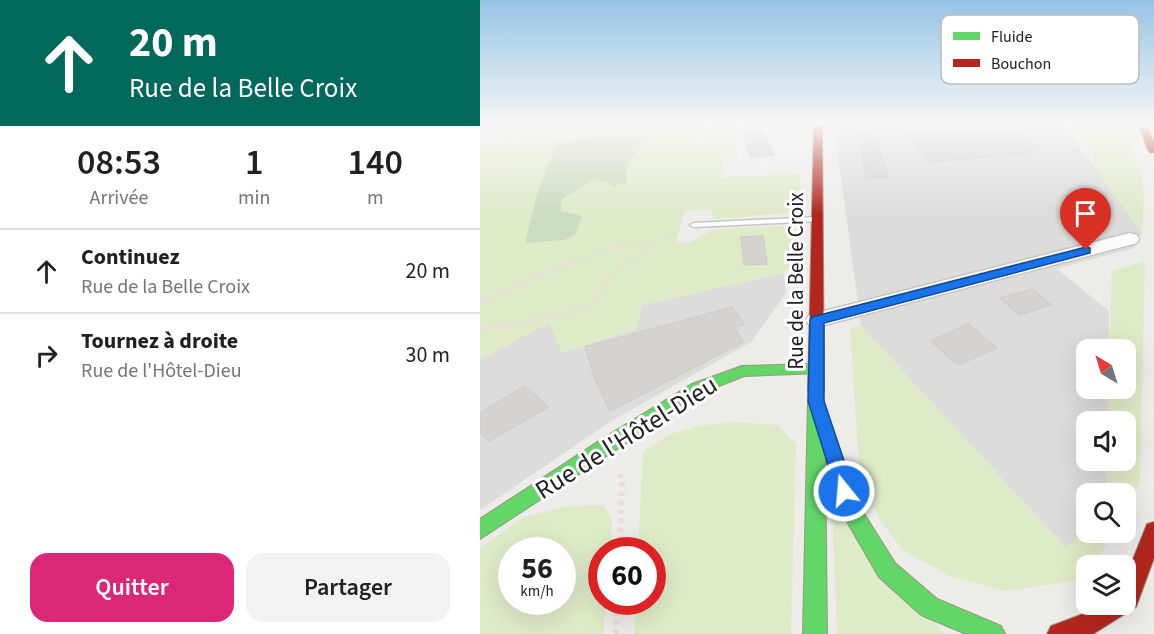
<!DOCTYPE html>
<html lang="fr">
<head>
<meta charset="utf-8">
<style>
	body { margin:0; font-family:"Source Sans 3",sans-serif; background:#f2f2f2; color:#202124; height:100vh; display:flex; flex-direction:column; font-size:22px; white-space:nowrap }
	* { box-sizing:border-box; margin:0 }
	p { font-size:20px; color:#757577 }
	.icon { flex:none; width:33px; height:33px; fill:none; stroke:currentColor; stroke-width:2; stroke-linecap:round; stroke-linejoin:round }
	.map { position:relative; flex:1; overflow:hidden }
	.drawer { display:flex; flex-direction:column; background:#fff; width:480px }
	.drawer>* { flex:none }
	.guide { background:#00695c; color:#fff; overflow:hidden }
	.needle { width:39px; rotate:322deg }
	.buttons { position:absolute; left:596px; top:339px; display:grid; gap:12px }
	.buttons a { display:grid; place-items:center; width:60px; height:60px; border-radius:12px; background:#fff; box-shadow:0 6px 24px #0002; font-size:30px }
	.speed { position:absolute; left:18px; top:537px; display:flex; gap:12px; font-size:30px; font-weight:700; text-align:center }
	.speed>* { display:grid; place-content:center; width:78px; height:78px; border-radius:50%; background:#fff; box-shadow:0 6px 24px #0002; line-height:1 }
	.speed small { font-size:15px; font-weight:400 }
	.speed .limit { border:9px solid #d22; background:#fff; color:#111 }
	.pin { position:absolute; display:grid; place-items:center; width:51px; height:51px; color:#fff; margin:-62px -26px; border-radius:50% 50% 50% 0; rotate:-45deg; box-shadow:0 0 6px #0007 }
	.pin .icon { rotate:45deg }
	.me { position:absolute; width:66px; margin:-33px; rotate:343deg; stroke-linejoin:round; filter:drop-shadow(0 0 4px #0008) }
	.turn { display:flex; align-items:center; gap:21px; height:126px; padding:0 30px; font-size:27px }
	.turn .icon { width:78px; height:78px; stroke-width:2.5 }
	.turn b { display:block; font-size:42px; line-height:51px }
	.eta { display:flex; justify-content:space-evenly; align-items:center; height:102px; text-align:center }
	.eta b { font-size:36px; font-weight:600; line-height:42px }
	.cta { display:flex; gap:12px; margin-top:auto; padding:12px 30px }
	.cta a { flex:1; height:69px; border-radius:18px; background:#db2777; color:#fff; font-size:24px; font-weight:600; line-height:69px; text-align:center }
	.cta a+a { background:#f2f2f2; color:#202124 }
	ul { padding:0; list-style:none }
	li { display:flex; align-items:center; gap:18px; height:84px; padding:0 30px; border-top:2px solid #e0e0e0 }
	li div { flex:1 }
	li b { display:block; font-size:22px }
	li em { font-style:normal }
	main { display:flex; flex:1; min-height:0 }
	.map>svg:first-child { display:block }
</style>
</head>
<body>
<main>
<section class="drawer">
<div class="guide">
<div class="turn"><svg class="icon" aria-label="ahead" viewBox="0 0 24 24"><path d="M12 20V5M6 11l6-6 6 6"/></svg><div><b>20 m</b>Rue de la Belle Croix</div></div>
</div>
<div class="eta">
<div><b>08:53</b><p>Arrivée</p></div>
<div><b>1</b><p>min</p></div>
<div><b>140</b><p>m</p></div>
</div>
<ul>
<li><svg class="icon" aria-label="ahead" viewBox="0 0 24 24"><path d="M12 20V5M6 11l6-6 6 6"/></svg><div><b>Continuez</b><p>Rue de la Belle Croix</p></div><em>20 m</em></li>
<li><svg class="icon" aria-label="right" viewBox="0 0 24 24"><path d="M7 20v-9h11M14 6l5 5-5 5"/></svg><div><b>Tournez à droite</b><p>Rue de l'Hôtel-Dieu</p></div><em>30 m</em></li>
</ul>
<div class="cta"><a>Quitter</a><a>Partager</a></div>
</section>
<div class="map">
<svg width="674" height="634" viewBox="0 0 674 634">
	<rect width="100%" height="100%" fill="#eeece9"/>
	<g fill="#dddcda">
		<path d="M354,125H584L662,233L654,248L577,269L629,311V349L606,350V388L628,389V421L606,422V460L627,461V493L606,494V530L587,549L381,326Z"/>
		<path d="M304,273L306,293L271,342L133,420L0,510V359L70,322L82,353L162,305Z"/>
	</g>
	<g fill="#deebc8" fill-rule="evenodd">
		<path d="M29,125H252L154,134L60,138L64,131L59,138L0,141V136L24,135Z"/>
		<path d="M591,125H647L664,192L662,233L613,166L614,154Z"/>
		<path d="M248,128L258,157L244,160L240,177L320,174L321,212L236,219L230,209L204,211L196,243H209L232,230L301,226L319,232L316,262L304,273L162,305L157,329L82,353L69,323L0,359V144L78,141L58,191L46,242L81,211V200L114,179L127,182L145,173C150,158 161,147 171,136L216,131L210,142L212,147L229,142L232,130Z"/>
		<path d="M665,261L660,481L645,514V494L627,493V461L645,460V422L628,421V389L645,388V350L629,349L632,271Z"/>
		<path d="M381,326L586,548L606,530V532L636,533L611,565L606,566V573L601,580L525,591L472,577L424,551L399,519L379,466L370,328Z"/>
		<path d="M254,422L298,425L316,444L311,634H154L156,602H172V550H158L163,452L188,435L218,426Z"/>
		<path d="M123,505L132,520L130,550H122V602H126L123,634H0V548L44,517L88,506ZM32,550H82V602H32Z"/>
		<path d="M352,509L465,634H357Z"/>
	</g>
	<path fill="#cbdcbf" d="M171,136C159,154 142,158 147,183L133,186L127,182L114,179L81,200V211L102,216L95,234L84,240L45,243L58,191L78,141Z"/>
	<g fill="#d5d2d0" stroke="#d1cdca" stroke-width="1.5">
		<path d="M377,125H392L408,178H386Z"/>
		<path d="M415,125H526L560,148L550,149L555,153L451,162Z"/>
		<path d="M283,131L293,155L271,157L263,133Z"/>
		<path d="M283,236L287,264L264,265L261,237Z"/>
		<path d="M552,289L571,305L540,315L520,298Z"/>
		<path d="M252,307L264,324L254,327L263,342L130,411L115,379L105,347Z"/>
		<path d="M488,324L517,348L478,365L451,341Z"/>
		<path d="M45,386L68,407L9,441L0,432V413Z"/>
	</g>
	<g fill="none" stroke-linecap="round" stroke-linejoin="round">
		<defs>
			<path id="lane" d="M336,217L340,219L339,221L214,227L210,225L214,223Z"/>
			<path id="street" d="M650,233L657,235L659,239L657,243L337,327L329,325L326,320L329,315Z"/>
			<g id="fast">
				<path d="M336,364L341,365L344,369L341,373L264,376L224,392L0,539V519L125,437L212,384L262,366Z"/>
				<path d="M336,395L342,397L344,401V421L350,422L352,427L381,509L415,563L457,599L521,626L525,634H486L441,615L399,577L362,513L345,456L347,634H323L328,401L330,397Z"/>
			</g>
			<g id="jam">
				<path d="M334,125H342L344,391L342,395H330L328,391Z"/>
				<path d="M674,522V558L656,607L613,634H567L571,626L603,614L619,604H645V579L667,524Z"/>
			</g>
		</defs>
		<use href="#lane" stroke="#c7c6c5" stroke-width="3"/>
		<use href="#street" stroke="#c7c6c5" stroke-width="3"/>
		<use href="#fast" stroke="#989880" stroke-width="2"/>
		<use href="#jam" stroke="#989880" stroke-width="2"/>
		<path stroke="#ebdbda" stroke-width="2" stroke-dasharray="2 2" stroke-linecap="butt" d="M0,142L119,138L274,125"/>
		<g stroke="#ebdbda" stroke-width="3" stroke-dasharray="2 2" stroke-linecap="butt">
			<path d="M85,265L129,249L175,242L199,232"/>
			<path d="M146,265L174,243"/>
		</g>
		<g stroke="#ebdbda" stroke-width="4" stroke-dasharray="3 3" stroke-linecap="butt">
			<path d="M0,302L89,263"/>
			<path d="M0,330L94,312L115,302L132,276L148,263"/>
		</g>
		<path stroke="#ebdbda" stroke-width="4.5" stroke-dasharray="4 4" stroke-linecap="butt" d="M140,474L143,483"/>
		<g stroke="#ebdbda" stroke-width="6" stroke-dasharray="4.5 4.5" stroke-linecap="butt">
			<path d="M140,550L142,481"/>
			<path d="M136,634L137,602"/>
		</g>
		<use href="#lane" fill="#fcfcfc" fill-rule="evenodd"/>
		<use href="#street" fill="#fcfcfc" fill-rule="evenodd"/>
		<use href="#fast" fill="#63d668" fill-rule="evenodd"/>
		<use href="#jam" fill="#b3261e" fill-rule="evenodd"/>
		<defs>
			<path id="jam-bridge" d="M663,125L672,149"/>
		</defs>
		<use href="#jam-bridge" stroke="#a59885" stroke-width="10" stroke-linecap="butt"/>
		<use href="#jam-bridge" stroke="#b3261e" stroke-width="8"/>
	</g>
	<linearGradient id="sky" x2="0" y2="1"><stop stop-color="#96c4e5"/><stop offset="0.58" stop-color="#f7f6f5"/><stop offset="1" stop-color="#f7f6f5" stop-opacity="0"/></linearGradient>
	<rect width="674" height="214" fill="url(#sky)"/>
	<path fill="#1a73e8" stroke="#114b97" stroke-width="1.5" d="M606,247L610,248V253L344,323V401L374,491L371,497L364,499L358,497L328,401L330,320L332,317Z"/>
	<g text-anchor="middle" stroke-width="6" stroke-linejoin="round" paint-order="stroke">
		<g font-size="21" fill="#202020" stroke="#fff">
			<text transform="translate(316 281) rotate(-90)" y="7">Rue de la Belle Croix</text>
		</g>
		<g font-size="26" fill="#202020" stroke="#fff">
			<text transform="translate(146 437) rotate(-32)" y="9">Rue de l'Hôtel-Dieu</text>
		</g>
	</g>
	<rect x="461" y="15" width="198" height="69" rx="9" fill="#fff" stroke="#bcbcbc" stroke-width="1.5"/>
	<rect x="473" y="32" width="27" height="8" fill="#63d668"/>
	<rect x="473" y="59" width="27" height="8" fill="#b3261e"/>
	<g font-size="16" fill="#202020">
		<text x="511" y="42">Fluide</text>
		<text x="511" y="69">Bouchon</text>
	</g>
</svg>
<div class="buttons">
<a><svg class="needle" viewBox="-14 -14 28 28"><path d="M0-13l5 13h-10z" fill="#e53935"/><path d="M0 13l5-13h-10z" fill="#757577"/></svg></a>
<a><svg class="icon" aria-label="sound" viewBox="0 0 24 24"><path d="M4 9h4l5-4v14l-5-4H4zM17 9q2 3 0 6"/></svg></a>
<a><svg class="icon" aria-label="search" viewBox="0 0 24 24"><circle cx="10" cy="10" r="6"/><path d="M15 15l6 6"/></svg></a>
<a><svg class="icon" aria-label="layers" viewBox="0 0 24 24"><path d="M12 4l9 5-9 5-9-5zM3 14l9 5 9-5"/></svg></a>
</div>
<div class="speed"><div>56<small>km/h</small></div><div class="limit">60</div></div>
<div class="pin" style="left:606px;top:250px;background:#d93025"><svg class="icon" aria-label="arrive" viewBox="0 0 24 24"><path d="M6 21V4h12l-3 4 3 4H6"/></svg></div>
<svg class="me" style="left:364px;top:491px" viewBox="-20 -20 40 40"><circle r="17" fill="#1a73e8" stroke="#fff" stroke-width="3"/><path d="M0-11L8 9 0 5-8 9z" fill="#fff"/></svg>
</div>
</main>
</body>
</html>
